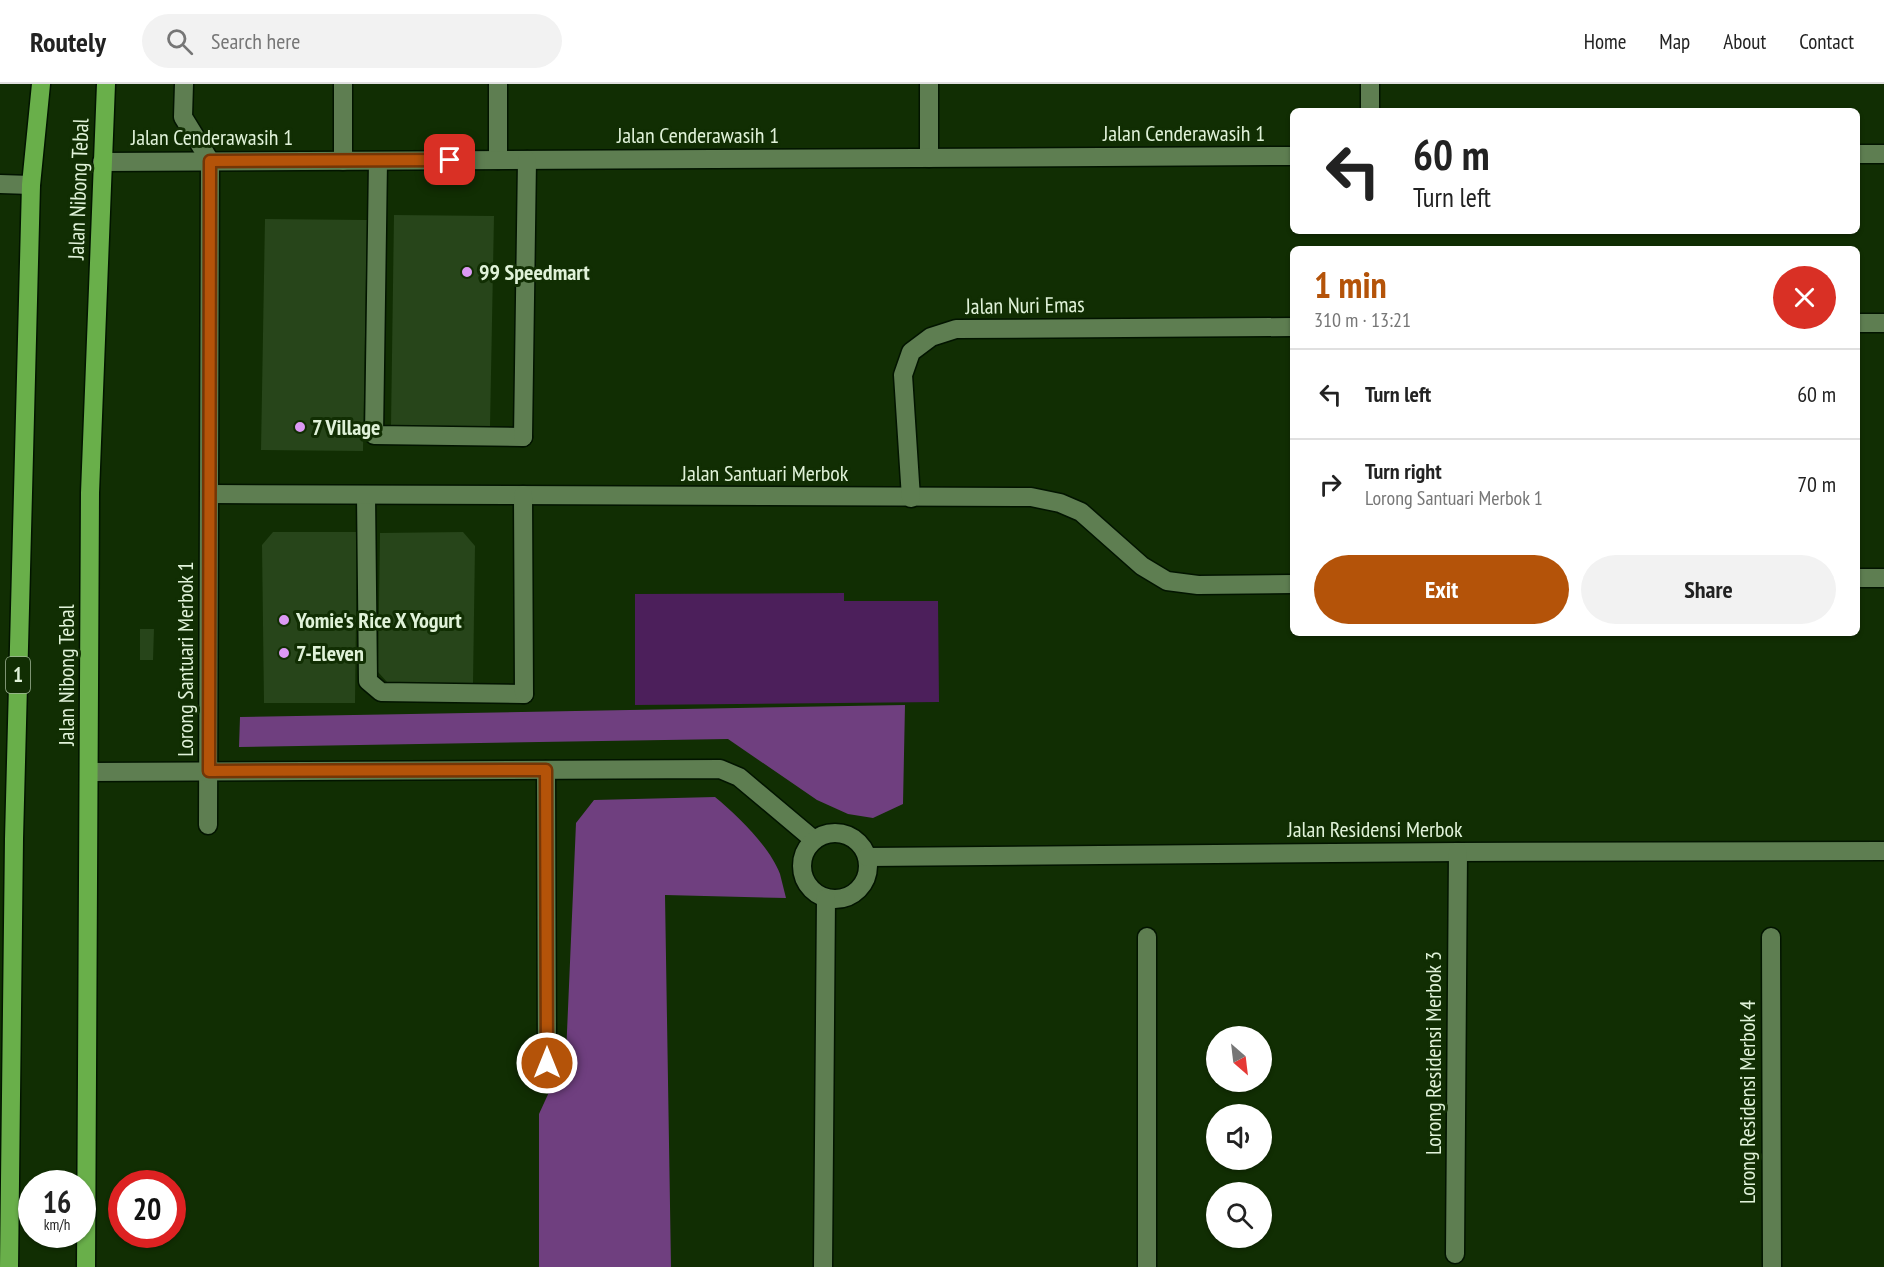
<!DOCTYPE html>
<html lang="en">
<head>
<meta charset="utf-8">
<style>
	body { margin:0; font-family:"PT Sans Narrow",sans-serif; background:#f2f2f2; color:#222; height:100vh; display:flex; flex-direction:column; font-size:22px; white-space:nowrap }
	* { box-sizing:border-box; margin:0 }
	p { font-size:20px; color:#767676 }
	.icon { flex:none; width:33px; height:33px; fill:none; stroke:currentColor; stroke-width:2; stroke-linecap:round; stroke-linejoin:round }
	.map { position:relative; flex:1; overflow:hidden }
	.details { position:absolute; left:1290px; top:162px; width:570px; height:390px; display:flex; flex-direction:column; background:#fff; border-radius:9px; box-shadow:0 2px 4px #0004 }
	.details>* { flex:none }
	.hud { position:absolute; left:1290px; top:24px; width:570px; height:126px; border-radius:9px; box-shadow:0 2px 4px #0004; background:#fff; color:#222; overflow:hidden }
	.needle { width:39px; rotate:152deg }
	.fabs { position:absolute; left:1206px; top:942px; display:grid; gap:12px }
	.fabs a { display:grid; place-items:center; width:66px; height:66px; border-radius:50%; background:#fff; box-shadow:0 2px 4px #0004; font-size:30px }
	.speed { position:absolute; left:18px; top:1086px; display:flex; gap:12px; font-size:30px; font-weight:700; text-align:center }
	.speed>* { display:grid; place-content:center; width:78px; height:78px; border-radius:50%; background:#fff; box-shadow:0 2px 4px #0004; line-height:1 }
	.speed small { font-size:15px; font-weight:400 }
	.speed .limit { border:9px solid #d22; background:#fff; color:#111 }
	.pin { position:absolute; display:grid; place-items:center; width:51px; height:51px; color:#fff; margin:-26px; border-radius:12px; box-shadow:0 3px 9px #0006 }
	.me { position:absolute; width:66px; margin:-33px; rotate:0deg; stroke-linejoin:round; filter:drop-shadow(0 0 4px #0008) }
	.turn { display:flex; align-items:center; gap:21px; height:126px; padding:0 24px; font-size:27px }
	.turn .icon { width:78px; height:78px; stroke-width:2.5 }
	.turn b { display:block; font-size:42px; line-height:51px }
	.round { display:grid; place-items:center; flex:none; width:63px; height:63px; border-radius:32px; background:#f2f2f2 }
	.overview { display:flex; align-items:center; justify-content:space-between; height:102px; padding:0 24px }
	h1 { font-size:36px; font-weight:600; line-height:45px; color:#b45309 }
	.button { display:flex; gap:12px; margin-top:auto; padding:12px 24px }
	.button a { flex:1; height:69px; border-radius:36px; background:#b45309; color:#fff; font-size:24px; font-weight:600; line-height:69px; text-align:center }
	.button a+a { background:#f2f2f2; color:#222 }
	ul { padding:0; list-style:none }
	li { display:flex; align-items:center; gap:18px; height:90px; padding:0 24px; border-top:2px solid #e0e0e0 }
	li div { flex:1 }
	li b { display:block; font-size:22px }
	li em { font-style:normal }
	header { display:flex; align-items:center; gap:36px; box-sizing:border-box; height:84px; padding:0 30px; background:#fff; border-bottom:2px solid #e0e0e0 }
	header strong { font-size:28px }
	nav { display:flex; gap:33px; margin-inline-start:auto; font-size:21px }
	.search { width:420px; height:54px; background:#f2f2f2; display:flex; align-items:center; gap:15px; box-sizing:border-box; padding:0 21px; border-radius:33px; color:#767676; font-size:22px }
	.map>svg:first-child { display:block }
</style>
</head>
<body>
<header>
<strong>Routely</strong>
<div class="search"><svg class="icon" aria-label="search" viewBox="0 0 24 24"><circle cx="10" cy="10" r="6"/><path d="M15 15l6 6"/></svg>Search here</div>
<nav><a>Home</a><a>Map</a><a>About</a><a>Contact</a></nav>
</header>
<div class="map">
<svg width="1884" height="1183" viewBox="0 0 1884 1183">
	<rect width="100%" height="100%" fill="#112e03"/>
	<path fill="#4c1f5b" d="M844,509V517H938L939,618L635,621V510Z"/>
	<g fill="#6f3f7f">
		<path d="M905,621L903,720L873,734L848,730L817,716L728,655L239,663L240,633Z"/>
		<path d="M715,713C737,731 770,763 780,790C782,798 784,806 786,814L665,811L671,1183H539V1030L566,971L576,739L594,716Z"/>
	</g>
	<g fill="#27451a">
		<path d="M394,131L494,132L490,343L391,342Z"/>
		<path d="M265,135L367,136L363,367L261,366Z"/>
		<path d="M273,448H357L355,619H264L262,461Z"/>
		<path d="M463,448L475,462L473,599H388L378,588L380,449Z"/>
		<path d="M140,545H154L153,576H140Z"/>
	</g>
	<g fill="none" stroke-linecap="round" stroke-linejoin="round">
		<defs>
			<g id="lane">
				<path d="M929,0V74"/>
				<path d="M343,77V0"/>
				<path d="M378,77L374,351L523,353"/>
				<path d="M366,411L368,597L381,608L524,610"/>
				<path d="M546,686L547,979"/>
			</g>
			<g id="street">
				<path d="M184,0L183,33L210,77L208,741"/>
				<path d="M498,0V76"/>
				<path d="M1370,27V0"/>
				<path d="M1857,70H1884"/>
				<path d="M102,78L1293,72"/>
				<path d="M0,100L31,101"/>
				<path d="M1857,239H1884"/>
				<path d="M523,353L527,76"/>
				<path d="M210,410L1031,413L1060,419L1081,428L1142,482L1167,497L1198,501L1293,500"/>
				<path d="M523,411L524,610"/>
				<path d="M911,414L903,291L911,268L931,253L956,245L1293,243"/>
				<path d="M1857,494H1884"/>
				<path d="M90,688L720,685L739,693L814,756"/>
				<circle cx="835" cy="782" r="33"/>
				<path d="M867,773L1458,768L1884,767"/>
				<path d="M1147,853V1183"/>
				<path d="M1771,853L1772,1183"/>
				<path d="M1455,1170L1458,768"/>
				<path d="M823,1183L826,814"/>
			</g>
			<g id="highway">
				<path d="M9,1183L14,755L31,101L41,0"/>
				<path d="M86,1183L90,409L106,0"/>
			</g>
		</defs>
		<use href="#lane" stroke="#021400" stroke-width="21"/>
		<use href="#street" stroke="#021400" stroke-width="21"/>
		<use href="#highway" stroke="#021400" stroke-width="21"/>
		<use href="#lane" stroke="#5e7e51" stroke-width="18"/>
		<use href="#street" stroke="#5e7e51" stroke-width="18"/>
		<use href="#highway" stroke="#69af4a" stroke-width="18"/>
	</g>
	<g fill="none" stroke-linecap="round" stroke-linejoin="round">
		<defs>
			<path id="route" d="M450,76L210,77L209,687L546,686L547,979"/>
		</defs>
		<use href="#route" stroke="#753606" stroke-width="15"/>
		<use href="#route" stroke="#b45309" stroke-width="10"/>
	</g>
	<g fill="#dc99f4" stroke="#112e03" stroke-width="2">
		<circle cx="467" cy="188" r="6"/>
		<circle cx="300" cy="343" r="6"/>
		<circle cx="284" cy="536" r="6"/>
		<circle cx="284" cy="569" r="6"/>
	</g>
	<g text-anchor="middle" stroke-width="6" stroke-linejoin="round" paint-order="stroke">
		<rect fill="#112e03" stroke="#a2b799" stroke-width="1.5" x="6" y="573" width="24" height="36" rx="4.5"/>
		<g font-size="21" font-weight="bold" fill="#e0f2d9">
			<text x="18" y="598">1</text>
		</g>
		<g font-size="22" fill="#e0f2d9" stroke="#112e03">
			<text x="1184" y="57">Jalan Cenderawasih 1</text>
			<text x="698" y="59">Jalan Cenderawasih 1</text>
			<text x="212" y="61">Jalan Cenderawasih 1</text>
			<text transform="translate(78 105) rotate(-88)" y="8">Jalan Nibong Tebal</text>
			<text transform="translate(1025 221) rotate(-1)" y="8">Jalan Nuri Emas</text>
			<text x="765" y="397">Jalan Santuari Merbok</text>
			<text transform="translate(185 575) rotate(-90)" y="8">Lorong Santuari Merbok 1</text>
			<text transform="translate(66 591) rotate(-90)" y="8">Jalan Nibong Tebal</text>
			<text x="1375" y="753">Jalan Residensi Merbok</text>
			<text transform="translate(1433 969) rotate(-90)" y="8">Lorong Residensi Merbok 3</text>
			<text transform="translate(1747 1018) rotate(-90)" y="8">Lorong Residensi Merbok 4</text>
		</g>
		<g font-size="22" font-weight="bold" fill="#e0f2d9" stroke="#112e03" text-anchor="start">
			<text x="479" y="196">99 Speedmart</text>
			<text x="312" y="351">7 Village</text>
			<text x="296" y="544">Yomie's Rice X Yogurt</text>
			<text x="296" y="577">7-Eleven</text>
		</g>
	</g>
</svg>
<div class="fabs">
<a><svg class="needle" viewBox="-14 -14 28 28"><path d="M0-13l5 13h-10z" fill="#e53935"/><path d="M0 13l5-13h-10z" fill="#767676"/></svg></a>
<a><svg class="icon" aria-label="sound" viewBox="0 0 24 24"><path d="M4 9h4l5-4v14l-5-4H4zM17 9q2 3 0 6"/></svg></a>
<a><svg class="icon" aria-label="search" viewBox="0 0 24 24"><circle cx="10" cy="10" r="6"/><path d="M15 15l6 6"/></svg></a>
</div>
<div class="speed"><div>16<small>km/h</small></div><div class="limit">20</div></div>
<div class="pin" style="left:450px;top:76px;background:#d93025"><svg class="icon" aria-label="arrive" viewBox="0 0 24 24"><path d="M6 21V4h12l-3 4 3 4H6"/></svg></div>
<svg class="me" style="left:547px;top:979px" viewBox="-20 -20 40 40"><circle r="17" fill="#b45309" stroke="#fff" stroke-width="3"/><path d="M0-11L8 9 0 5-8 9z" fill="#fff"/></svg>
<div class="hud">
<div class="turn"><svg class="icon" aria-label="left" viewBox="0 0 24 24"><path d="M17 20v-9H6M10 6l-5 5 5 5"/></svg><div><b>60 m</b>Turn left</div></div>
</div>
<section class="details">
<div class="overview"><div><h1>1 min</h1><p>310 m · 13:21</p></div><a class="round" style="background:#d93025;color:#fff"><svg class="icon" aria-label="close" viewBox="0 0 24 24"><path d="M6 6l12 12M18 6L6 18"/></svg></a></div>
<ul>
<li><svg class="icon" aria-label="left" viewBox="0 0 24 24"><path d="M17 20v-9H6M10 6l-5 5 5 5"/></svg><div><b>Turn left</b></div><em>60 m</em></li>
<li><svg class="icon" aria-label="right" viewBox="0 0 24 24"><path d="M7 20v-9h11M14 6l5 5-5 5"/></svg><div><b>Turn right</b><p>Lorong Santuari Merbok 1</p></div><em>70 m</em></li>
</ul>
<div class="button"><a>Exit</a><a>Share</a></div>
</section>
</div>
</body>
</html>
